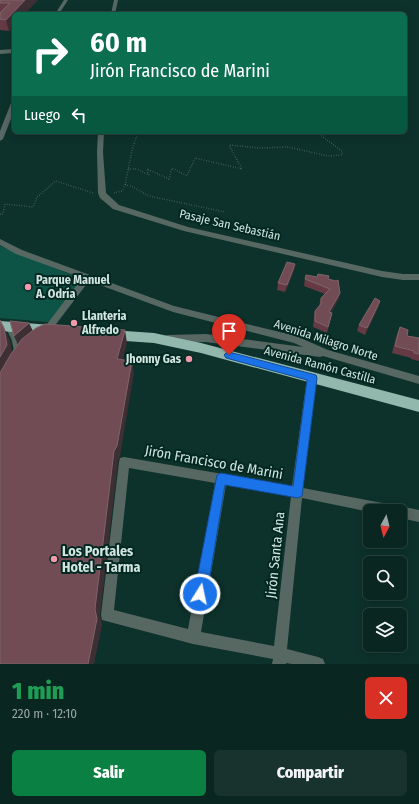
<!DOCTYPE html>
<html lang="es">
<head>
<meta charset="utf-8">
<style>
	body { margin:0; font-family:"Fira Sans Condensed",sans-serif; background:#18322d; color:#f1f3f6; height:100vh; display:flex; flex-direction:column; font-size:15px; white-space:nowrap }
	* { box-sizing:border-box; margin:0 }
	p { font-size:13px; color:#99a5a5 }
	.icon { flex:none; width:22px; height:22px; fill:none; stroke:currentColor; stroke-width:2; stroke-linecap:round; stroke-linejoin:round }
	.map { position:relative; height:664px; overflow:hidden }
	.drawer { display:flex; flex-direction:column; background:#0a2620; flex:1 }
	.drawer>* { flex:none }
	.top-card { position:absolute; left:12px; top:12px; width:395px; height:122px; border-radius:6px; box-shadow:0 2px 10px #0003,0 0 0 1px #2a433e; background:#0b6e4f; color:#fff; overflow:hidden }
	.needle { width:26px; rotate:187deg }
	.controls { position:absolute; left:363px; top:504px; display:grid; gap:8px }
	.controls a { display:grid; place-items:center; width:44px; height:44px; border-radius:6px; background:#0a2620; box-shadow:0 2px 10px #0003,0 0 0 1px #2a433e; font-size:20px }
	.pin { position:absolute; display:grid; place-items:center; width:34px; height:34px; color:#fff; margin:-41px -17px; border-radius:50% 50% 50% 0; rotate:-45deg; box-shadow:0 0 4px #0007 }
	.pin .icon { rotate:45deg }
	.me { position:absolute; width:44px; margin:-22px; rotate:10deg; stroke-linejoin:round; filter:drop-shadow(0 0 3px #0008) }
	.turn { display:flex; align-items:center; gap:14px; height:84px; padding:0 12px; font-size:18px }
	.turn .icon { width:52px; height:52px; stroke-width:2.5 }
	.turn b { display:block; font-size:28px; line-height:34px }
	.then { display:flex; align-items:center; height:38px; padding:0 12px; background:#0003; gap:8px; font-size:15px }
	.round { display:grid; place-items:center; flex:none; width:42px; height:42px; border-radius:6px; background:#18322d }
	.summary { display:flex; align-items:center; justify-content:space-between; height:68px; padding:0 12px }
	h1 { font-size:24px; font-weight:800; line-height:30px; color:#1e9e55 }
	.button { display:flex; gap:8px; margin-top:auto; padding:8px 12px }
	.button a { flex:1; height:46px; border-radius:6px; background:#0b8043; color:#fff; font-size:16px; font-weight:800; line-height:46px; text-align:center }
	.button a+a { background:#18322d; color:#f1f3f6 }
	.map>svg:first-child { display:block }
</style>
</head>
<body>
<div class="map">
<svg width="419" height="664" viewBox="0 0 419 664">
	<rect width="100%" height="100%" fill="#0d322b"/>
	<path fill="#0d5447" d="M0,246L82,279L55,316L48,322L0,318Z"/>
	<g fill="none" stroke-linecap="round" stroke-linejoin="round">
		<g stroke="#5d7b75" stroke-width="1.5" stroke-dasharray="0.5 2" stroke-linecap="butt">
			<path d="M128,169H137L149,175L147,169L169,179L172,168L187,176L195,158L242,169L229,145L261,148L288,147L328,156L342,155V151L316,132"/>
			<path d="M125,185L131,186L149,196L225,212"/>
			<path d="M114,193L122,191L125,185L132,150L138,132"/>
			<path d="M0,214H3L5,204L33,207L37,197L56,181L93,193"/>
		</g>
		<path stroke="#576762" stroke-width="5" d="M8,327L14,339L17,353"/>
		<g fill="#576762" fill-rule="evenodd">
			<path d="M64,0H68L59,14H55Z"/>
			<path d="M114,0H118L115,14H111Z"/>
			<path d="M14,49V53L0,54V50Z"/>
			<path d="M14,101V111L3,139L0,141V131L11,103Z"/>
			<path d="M98,132H104L103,152L106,193L119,205L188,227L382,271L403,274H419V280H403L382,277L184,231L113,209L100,198L98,193L97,152Z"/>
			<path d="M0,239L22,250L174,306L296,336L328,350L419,376V384L323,356L320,357L206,342L168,343L165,342L163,339L165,336L168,335L206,334L303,347L294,343L173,312L89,281L50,332H44L43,330L44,328L82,278L16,254L0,245Z"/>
			<path d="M312,374L315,375L317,378L303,488L393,505L397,507L400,506L419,510V522L400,518V511L370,512L302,498L287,649L318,657L323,659L325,664H292L286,663V664H272L273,659L193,644L102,620L101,615L119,462L120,458L124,457L292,486L307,378L309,375ZM129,468L215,483L188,629L114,610ZM226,485L291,496L274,646L201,632Z"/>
		</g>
		<g fill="#92b8ae" fill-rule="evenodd">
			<path d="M0,321L51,325L55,327L57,330L55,333L51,335L0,331Z"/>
			<path d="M111,330L154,333L201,343L419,400V412L201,353L154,343L111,340L107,338L105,335L107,332Z"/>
		</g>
	</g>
	<g fill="#653a45">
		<path d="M0,0H38L14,14V26L9,31L0,30Z"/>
		<path d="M295,264L294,271L285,292L277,290L278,283Z"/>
		<path d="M329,276L328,280L340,293L338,300L331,312L332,313L327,333L313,327L314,318L315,311L319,306L321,298L325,294L304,286L305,279L317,277Z"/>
		<path d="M380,301L378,308L365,335L357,331L359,325Z"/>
		<path d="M400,327L407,336L419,338V361L411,359V358L392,353L397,334Z"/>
	</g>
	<g fill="#3d2f33">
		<path d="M25,0H38L25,14H14V26L9,31L6,20Z"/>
		<path d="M295,264L294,271L285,292L287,285Z"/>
		<path d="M340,293L338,300L328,318L329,312Z"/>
		<path d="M380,301L378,308L365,335L367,328Z"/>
		<path d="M29,323L35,335L20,349L14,336Z"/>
		<path d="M4,328L10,340L13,357L0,381V357Z"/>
		<path d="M125,330L127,343L120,371L117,359Z"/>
		<path d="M132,361L134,373L120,456L118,462L100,615L102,625L94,664H88L114,451Z"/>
	</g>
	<g fill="#714c55" stroke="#80646b">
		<path d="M0,0H25L6,20L0,19V13L10,3H0Z"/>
		<path d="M287,262L295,264L287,285L278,283Z"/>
		<path d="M318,274L329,276L328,279L336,281L338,280L340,293L329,312L332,313L328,327L315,321V311L321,304V298L330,289L305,279L306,275L317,277Z"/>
		<path d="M375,298L380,301L367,328L359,325Z"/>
		<path d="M0,320L4,328L7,345L0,357Z"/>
		<path d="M10,321L29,323L14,336Z"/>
		<path d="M45,324L125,330L117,359L132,361L117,446L114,451L95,609L97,619L88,664H0V373L11,354L22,339L36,328Z"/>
		<path d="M400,327L408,330L407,336L419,338V354L414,353V351L395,346Z"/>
	</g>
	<path fill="#1a73e8" stroke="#114b97" d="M229,352L312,374L316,375L317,378L302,496L298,498L225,485L207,594L205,599L200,601L196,599L194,594L217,475L221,473L293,486L307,380L226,358L224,355L226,353Z"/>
	<g fill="#f29aac" stroke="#022821" stroke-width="1.5">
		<circle cx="28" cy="287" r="4"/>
		<circle cx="74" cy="323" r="4"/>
		<circle cx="189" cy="359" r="4"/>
		<circle cx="54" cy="559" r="4"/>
	</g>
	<g text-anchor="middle" stroke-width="4" stroke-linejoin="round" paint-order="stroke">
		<g font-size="12" fill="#d2e5e0" stroke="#022821">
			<text transform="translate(230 225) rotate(13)" y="4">Pasaje San Sebastián</text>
			<text transform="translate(326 340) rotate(18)" y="4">Avenida Milagro Norte</text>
			<text transform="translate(320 365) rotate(15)" y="4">Avenida Ramón Castilla</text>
		</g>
		<g font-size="12" font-weight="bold" fill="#d2e5e0" stroke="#022821" text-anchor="start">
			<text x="36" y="284">Parque Manuel<tspan x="36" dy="14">A. Odría</tspan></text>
			<text x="82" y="320">Llanteria<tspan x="82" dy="14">Alfredo</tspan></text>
			<text x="181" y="363" text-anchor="end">Jhonny Gas</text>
		</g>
		<g font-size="14" fill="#d2e5e0" stroke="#022821">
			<text transform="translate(214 462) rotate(10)" y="5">Jirón Francisco de Marini</text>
			<text transform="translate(275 555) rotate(-84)" y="5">Jirón Santa Ana</text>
		</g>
		<g font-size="14" font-weight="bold" fill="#d2e5e0" stroke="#022821" text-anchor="start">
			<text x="62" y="556">Los Portales<tspan x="62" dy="16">Hotel - Tarma</tspan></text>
		</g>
	</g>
</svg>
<div class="controls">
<a><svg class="needle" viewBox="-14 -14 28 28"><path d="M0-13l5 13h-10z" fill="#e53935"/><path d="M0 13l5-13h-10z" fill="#99a5a5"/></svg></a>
<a><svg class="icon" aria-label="search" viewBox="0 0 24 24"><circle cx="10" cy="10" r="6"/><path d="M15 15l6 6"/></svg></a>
<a><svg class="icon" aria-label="layers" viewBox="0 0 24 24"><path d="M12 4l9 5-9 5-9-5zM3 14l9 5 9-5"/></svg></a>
</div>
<div class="pin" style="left:229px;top:355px;background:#d93025"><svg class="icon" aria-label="arrive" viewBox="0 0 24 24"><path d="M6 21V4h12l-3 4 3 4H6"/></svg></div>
<svg class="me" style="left:200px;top:594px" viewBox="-20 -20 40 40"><circle r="17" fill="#1a73e8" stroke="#fff" stroke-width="3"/><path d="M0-11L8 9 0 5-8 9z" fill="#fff"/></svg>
<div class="top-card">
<div class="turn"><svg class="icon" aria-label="right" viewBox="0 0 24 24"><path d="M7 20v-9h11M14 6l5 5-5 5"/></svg><div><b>60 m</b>Jirón Francisco de Marini</div></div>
<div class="then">Luego<svg class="icon" aria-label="left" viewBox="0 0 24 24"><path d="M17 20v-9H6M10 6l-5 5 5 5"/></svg></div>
</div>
</div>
<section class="drawer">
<div class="summary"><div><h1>1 min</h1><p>220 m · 12:10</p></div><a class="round" style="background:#d93025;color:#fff"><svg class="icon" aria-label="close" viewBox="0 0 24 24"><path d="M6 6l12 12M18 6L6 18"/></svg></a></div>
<div class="button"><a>Salir</a><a>Compartir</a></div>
</section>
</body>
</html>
